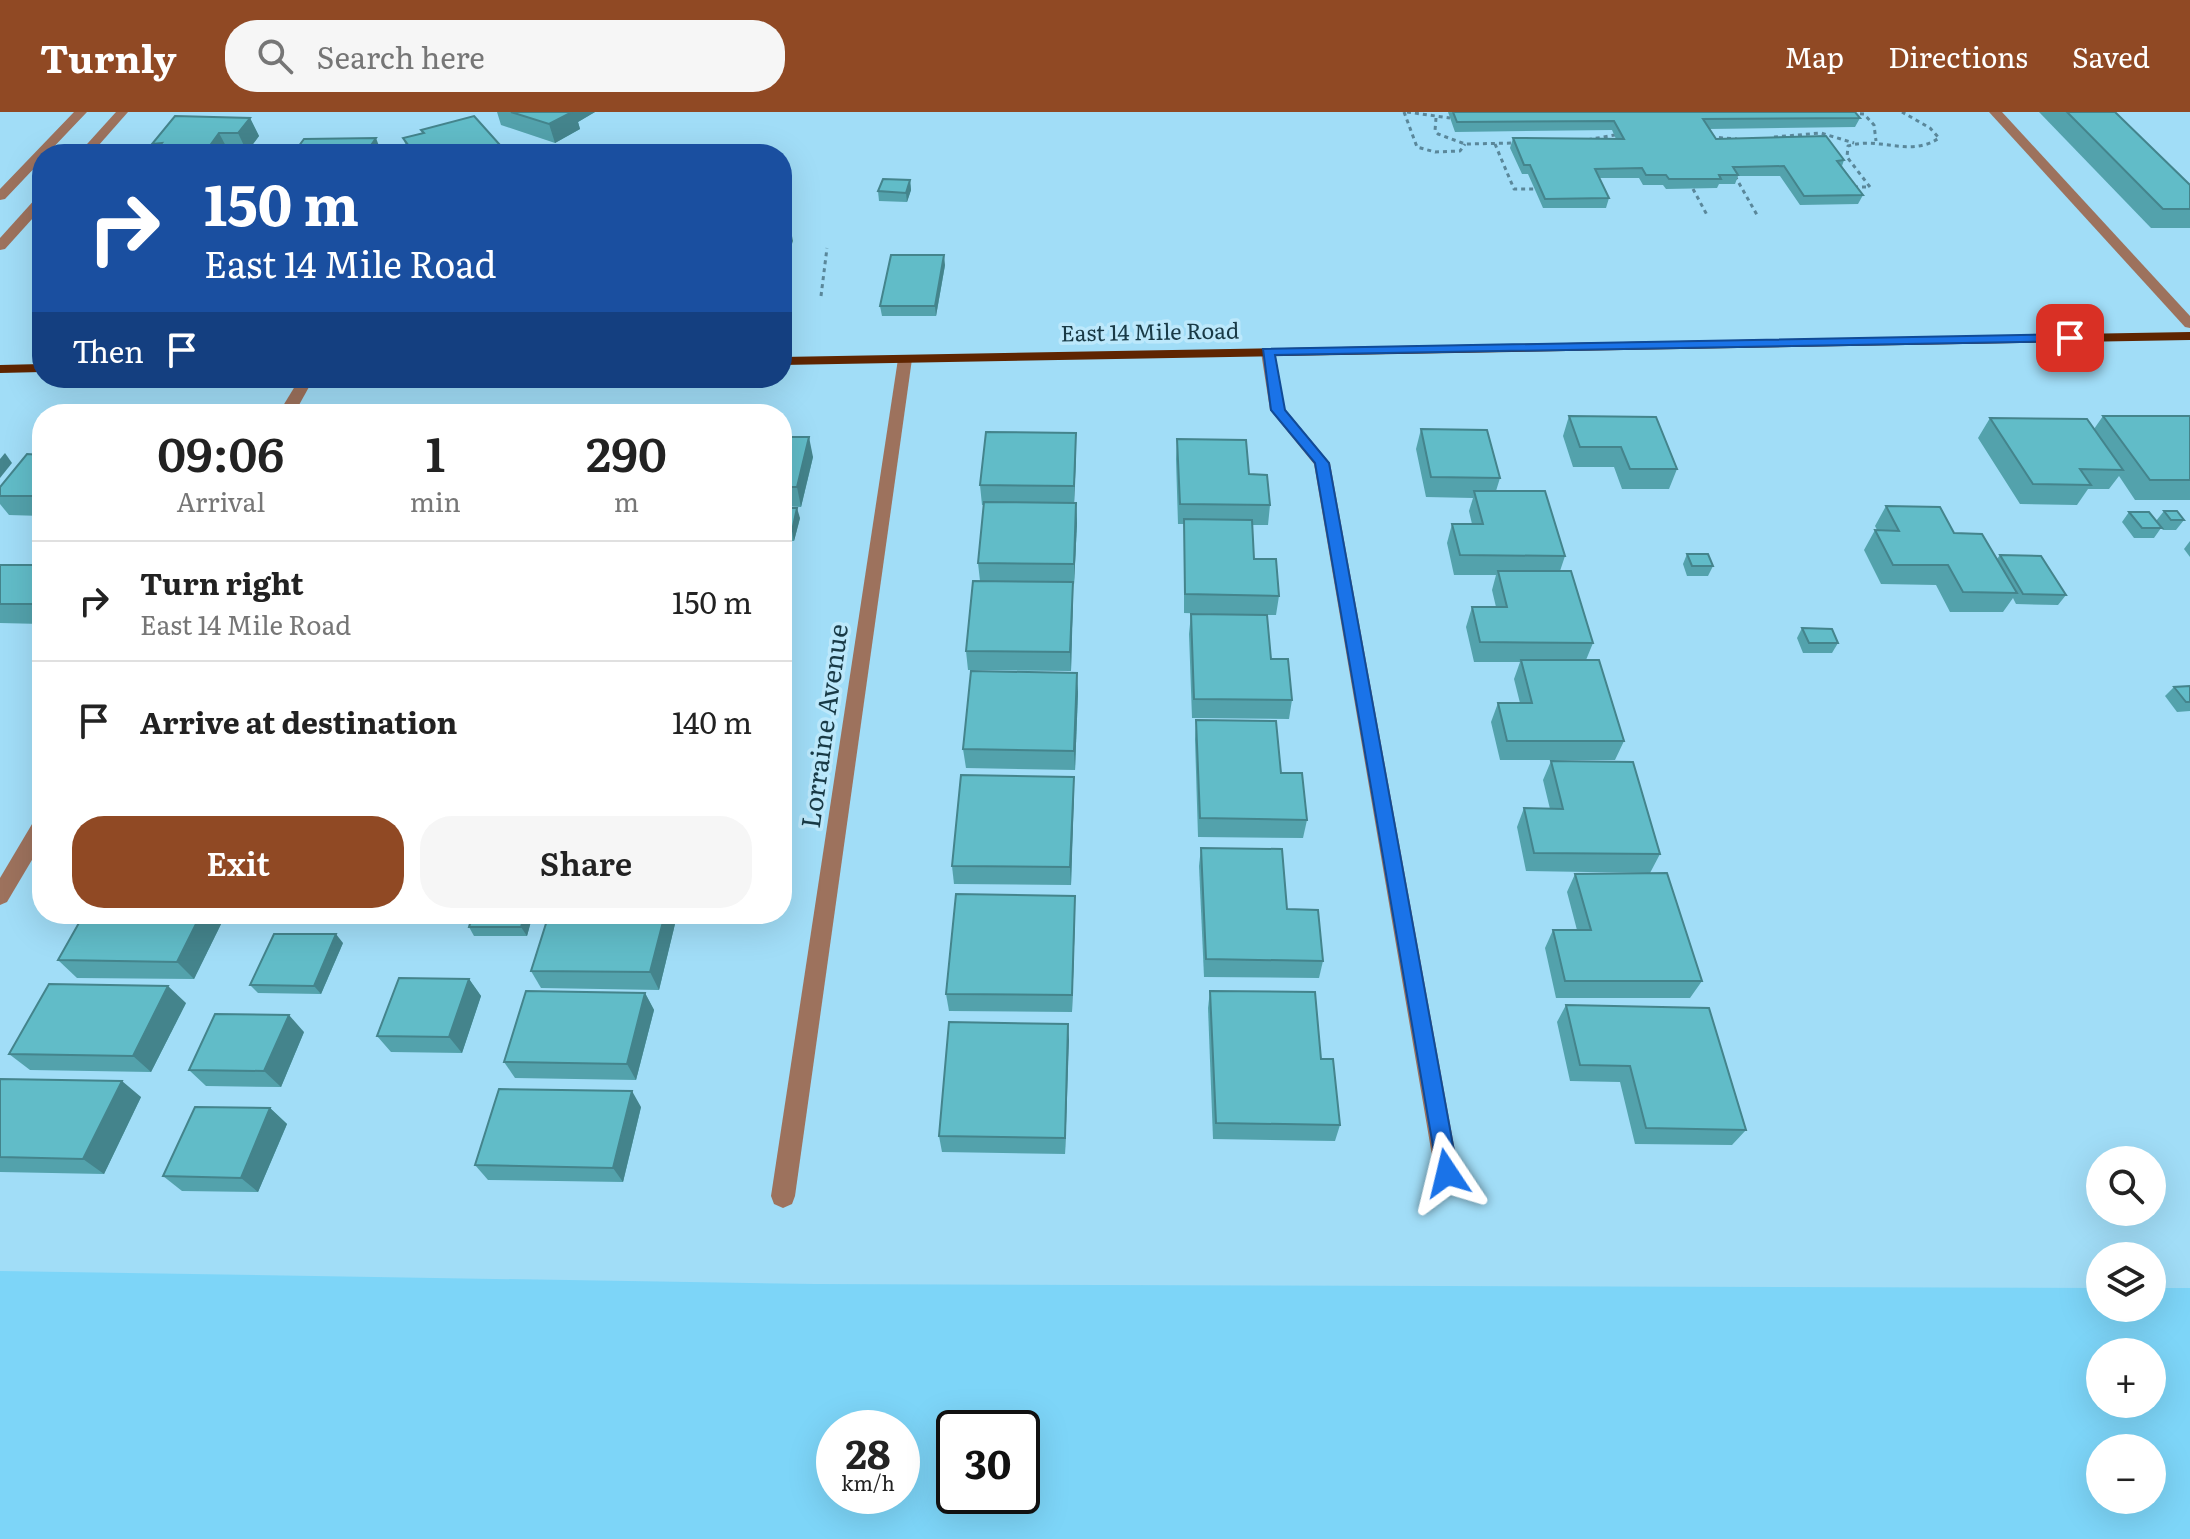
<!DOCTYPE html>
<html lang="en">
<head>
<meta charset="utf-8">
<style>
	body { margin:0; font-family:Literata,serif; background:#f6f6f6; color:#222; height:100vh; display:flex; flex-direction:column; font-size:30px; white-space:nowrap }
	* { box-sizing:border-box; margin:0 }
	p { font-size:26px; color:#767676 }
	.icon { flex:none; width:44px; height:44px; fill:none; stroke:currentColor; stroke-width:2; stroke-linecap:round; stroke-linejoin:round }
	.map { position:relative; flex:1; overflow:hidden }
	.details { position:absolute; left:32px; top:292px; width:760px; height:520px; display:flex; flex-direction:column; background:#fff; border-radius:32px; box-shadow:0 8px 32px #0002 }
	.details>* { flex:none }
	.banner { position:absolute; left:32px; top:32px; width:760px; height:244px; border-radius:32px; box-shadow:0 8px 32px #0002; background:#1a4fa0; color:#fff; overflow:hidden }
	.fabs { position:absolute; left:2086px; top:1034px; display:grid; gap:16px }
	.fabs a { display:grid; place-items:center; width:80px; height:80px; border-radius:50%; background:#fff; box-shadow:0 8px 32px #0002; font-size:40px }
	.speed { position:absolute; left:816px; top:1298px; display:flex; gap:16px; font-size:40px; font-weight:700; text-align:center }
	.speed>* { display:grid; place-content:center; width:104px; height:104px; border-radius:50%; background:#fff; box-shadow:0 8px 32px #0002; line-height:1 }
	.speed small { font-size:20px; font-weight:400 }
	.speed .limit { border:4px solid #111; border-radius:12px; background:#fff; color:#111 }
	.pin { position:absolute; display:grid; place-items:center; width:68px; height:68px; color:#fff; margin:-34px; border-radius:16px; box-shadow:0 4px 12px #0006 }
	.me { position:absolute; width:88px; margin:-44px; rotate:350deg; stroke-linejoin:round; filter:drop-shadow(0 0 6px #0008) }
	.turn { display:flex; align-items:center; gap:28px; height:168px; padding:0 40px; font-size:36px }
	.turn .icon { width:104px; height:104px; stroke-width:2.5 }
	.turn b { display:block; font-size:56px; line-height:68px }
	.then { display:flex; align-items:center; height:76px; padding:0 40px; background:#0003; gap:16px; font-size:30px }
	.eta { display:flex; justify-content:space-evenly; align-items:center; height:136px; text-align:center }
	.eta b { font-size:48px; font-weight:600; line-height:56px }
	.cta { display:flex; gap:16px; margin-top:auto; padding:16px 40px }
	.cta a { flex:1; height:92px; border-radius:32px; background:#904924; color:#fff; font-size:32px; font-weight:600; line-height:92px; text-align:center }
	.cta a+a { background:#f6f6f6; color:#222 }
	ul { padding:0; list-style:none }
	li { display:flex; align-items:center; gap:24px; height:120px; padding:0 40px; border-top:2px solid #e0e0e0 }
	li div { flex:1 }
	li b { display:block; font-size:30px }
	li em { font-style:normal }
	header { display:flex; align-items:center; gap:48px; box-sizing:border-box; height:112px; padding:0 40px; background:#904924; color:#fff }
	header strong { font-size:38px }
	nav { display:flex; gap:44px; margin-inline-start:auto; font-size:28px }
	.search { width:560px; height:72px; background:#f6f6f6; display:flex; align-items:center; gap:20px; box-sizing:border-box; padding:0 28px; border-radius:32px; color:#767676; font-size:30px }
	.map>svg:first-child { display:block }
</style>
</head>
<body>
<header>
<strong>Turnly</strong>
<div class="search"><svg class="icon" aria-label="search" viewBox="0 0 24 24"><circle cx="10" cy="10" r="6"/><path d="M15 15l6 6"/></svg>Search here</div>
<nav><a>Map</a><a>Directions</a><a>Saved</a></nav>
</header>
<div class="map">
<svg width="2190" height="1427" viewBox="0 0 2190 1427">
	<rect width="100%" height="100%" fill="#a1ddf7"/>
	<path fill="#7dd5f8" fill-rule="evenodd" d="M0,1159L815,1172L2100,1176V1196H2152V1176H2190V1427H0ZM2100,1240H2152V1292H2100ZM834,1316H902V1384H834ZM1022,1316V1384H954V1316ZM2152,1336V1388H2100V1336Z"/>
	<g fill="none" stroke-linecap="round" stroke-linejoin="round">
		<g stroke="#5a879a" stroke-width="3" stroke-dasharray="4 4" stroke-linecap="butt">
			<path d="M1404,0L1417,35L1435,40L1460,39L1465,32"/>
			<path d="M1407,0L1450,6"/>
			<path d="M1852,1L1864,2L1874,13L1876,29"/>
			<path d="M1436,6L1435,19L1438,22L1465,32L1514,31"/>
			<path d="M1711,25L1737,27"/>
			<path d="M1774,25L1821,21L1854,31"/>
			<path d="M1580,29L1615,23"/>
			<path d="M1495,32L1514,77H1534"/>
			<path d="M1735,64L1757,103"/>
			<path d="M1854,75H1870L1847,45L1848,34C1879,24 1910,46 1939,26L1930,16L1902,0"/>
			<path d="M1693,77L1707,103"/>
			<path d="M821,184L827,136"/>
		</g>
		<g fill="#9d725d" fill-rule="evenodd">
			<path d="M74,0H87L47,42H42V48L5,87L0,88V77Z"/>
			<path d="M116,0H128L91,42H78Z"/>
			<path d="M1989,0H2002L2190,204V216L2185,215Z"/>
			<path d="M42,84V96L5,137L0,138V126L37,85Z"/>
			<path d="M1268,236L1275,240L1285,297L1330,351L1459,1061L1455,1069L1447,1072L1439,1069L1435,1061L1314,352L1270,298L1261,240Z"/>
			<path d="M905,243L912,247L795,1084L792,1092L783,1096L774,1092L771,1084L898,247Z"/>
			<path d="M300,266H314L294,302H278Z"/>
			<path d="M42,705V731L7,790L0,793V766L35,707Z"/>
		</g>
		<g fill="#5f2501" fill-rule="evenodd">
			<path d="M2190,220V228L782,253V245Z"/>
			<path d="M42,252V260L0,261V253Z"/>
		</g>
	</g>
	<g fill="#53a2ac">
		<path d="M497,0H595L578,10L580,17L555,31L501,13Z"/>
		<path d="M1448,0H1855L1860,6L1855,15L1709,17L1716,27L1844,48L1842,54L1863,83L1858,92L1800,93L1780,64H1738L1735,72H1719L1717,76L1666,77L1663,73H1643L1639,66H1599L1609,86L1606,96H1543L1528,62H1522L1510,36L1513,26L1616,27L1612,18L1455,20Z"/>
		<path d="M2039,0H2115L2190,73V116H2151Z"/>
		<path d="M250,6L259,24L247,40H229L227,42H156L152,32Z"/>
		<path d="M421,18L503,42H409L403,26L422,21Z"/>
		<path d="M910,68L911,78L907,90L879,89L878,79Z"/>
		<path d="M945,153L936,204H882L880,194Z"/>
		<path d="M1569,304L1677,357L1669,377H1622L1614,355H1573L1563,324Z"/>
		<path d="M2103,304H2190V388H2135L2119,364L2109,377H2088L2077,393L2020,392L1978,326L1990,306L2094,317Z"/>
		<path d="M1421,317L1500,366L1496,379L1565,444L1560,459L1593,531L1586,548L1624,629L1615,648H1500L1491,610L1498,591H1520L1514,567L1520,550H1474L1466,515L1472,495H1496L1492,478L1496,463H1454L1447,431L1452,412H1472L1469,399L1473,386L1426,385L1416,337Z"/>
		<path d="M782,325L813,345L801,395L782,394Z"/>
		<path d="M1177,327L1249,362L1270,393L1268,413H1252L1254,447L1279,484L1276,503H1267L1271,547L1292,588L1289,607L1192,606L1189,522L1191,502L1244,503L1184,501V412H1178L1176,347Z"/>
		<path d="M1076,341L1074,391H1076L1077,411L1074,472H1073L1071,559L968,558L966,539L980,469L978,451L984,393H982L980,373Z"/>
		<path d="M42,343V404L9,403L0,392V375Z"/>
		<path d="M1886,394L1954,421L1997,447L2000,443L2066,483L2058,493L2016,492L2013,486L2003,500H1950L1936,473L1881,472L1864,438L1875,418H1877L1875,414Z"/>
		<path d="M782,396L800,406L794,429H782Z"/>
		<path d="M2164,399L2184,408L2176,418H2163L2161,416L2154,426H2134L2122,410L2129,400L2156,409Z"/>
		<path d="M2190,429V445L2184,437Z"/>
		<path d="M1687,442L1713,454L1708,464H1687L1683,452Z"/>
		<path d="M0,453H42V512L0,511Z"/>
		<path d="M1802,516L1838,531L1832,541H1803L1797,526Z"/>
		<path d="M2190,574V599L2177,600L2165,584L2174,575Z"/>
		<path d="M1078,580L1075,658L966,656L963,637Z"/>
		<path d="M1196,608L1281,661L1307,708L1303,726L1198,725L1195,627Z"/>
		<path d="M1551,649L1660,742L1650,761L1526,759L1517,715L1524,696L1550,697L1543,668Z"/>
		<path d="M1074,665L1071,773L954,772L952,754Z"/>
		<path d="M1201,736L1287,797L1323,849L1319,866L1204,865L1199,754Z"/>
		<path d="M1575,762L1702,869L1690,886H1556L1545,836L1553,818H1577L1567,780Z"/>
		<path d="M533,802L527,824H474L469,815Z"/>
		<path d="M1075,802L1072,900L949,899L946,882Z"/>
		<path d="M224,806L194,867L77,866L58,848Z"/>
		<path d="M675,812L659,878L541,876L531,859Z"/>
		<path d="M343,831L321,882L258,881L250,873Z"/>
		<path d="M469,867L481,884L462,941L391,940L377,924Z"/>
		<path d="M1210,879L1321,947L1340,1013L1335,1029L1213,1027L1208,896Z"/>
		<path d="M645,881L654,898L636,968L515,966L504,950Z"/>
		<path d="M186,891L151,960L30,958L9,942Z"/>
		<path d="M1566,893L1746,1018L1732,1033L1635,1032L1620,970L1570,969L1557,910Z"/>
		<path d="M1068,912L1065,1042L942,1040L939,1024Z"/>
		<path d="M304,920L281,975L206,974L189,958Z"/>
		<path d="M0,967L141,985L104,1062L0,1060Z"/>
		<path d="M641,995L623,1070L488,1068L475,1053Z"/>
		<path d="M270,996L287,1012L258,1080L182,1079L163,1064Z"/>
	</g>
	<g fill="#44848c">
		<path d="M567,0H595L578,10L580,17L555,31L549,12Z"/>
		<path d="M250,6L259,24L247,40L238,21Z"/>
		<path d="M219,21L229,40L227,42H207L206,39Z"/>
		<path d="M376,26L382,42H365Z"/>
		<path d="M500,33L503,42H467Z"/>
		<path d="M460,38L461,42H443Z"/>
		<path d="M910,68L911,78L907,90L906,81Z"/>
		<path d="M789,110L793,129L782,160V131Z"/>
		<path d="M944,143L945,153L936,204L935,194Z"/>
		<path d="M1076,321V341L1074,394V374Z"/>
		<path d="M809,325L813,345L801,395L797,375Z"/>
		<path d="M5,341L12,351L0,366V347Z"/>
		<path d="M1076,391L1077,411L1074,472V452Z"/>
		<path d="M797,396L800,406L794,429L792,419Z"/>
		<path d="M1073,470V490L1071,559L1070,540Z"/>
		<path d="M1077,561L1078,580L1075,658L1074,639Z"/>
		<path d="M1074,665V684L1071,773L1070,755Z"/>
		<path d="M1075,784V802L1072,900V883Z"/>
		<path d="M201,802H221L224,806L194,867L177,850Z"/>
		<path d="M525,802H533L527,824L521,815Z"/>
		<path d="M665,802H670L675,812L659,878L650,860Z"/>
		<path d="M336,822L343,831L321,882L314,874Z"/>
		<path d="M469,867L481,884L462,941L449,925Z"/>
		<path d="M168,874L186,891L151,960L133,944Z"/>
		<path d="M645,881L654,898L636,968L627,952Z"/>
		<path d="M289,903L304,920L281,975L264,959Z"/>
		<path d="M1068,912L1069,928L1065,1042V1026Z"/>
		<path d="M122,969L141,985L104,1062L83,1047Z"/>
		<path d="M632,979L641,995L623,1070L613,1056Z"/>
		<path d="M270,996L287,1012L258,1080L241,1066Z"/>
	</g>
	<g fill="#61bcc8" stroke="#44848c" stroke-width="2">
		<path d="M511,0H572L549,12Z"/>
		<path d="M1453,0H1855L1860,6L1703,7L1716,27L1826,24L1844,48L1837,49L1863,83L1804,84L1784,54L1739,55H1733L1738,63H1719L1721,67H1669L1666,63H1646L1642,56L1595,57L1609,86L1545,87L1530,53H1524L1513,26L1624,27L1614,9L1457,10Z"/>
		<path d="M2067,0H2115L2190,73V97H2163Z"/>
		<path d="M175,4L250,6L238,21H219L206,39L155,40L162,31L152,32Z"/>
		<path d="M474,4L500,33L467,42H463L460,38L443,42H415L403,26L424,21L421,18Z"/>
		<path d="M376,26L365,42H293L304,27Z"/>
		<path d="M883,67L910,68L906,81L878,79Z"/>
		<path d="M782,110H789L782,131Z"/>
		<path d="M891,143H944L935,194H880Z"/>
		<path d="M1569,304L1656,305L1677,357H1630L1621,335H1580Z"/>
		<path d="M2103,304H2190V368H2150Z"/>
		<path d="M1990,306L2087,307L2123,358L2080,357L2091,373L2033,372Z"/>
		<path d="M1421,317L1487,318L1500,366L1431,365Z"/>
		<path d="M986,320L1076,321L1074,374L980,373Z"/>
		<path d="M782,325H809L797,375H782Z"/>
		<path d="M1177,327L1246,328L1249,362L1267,363L1270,393L1180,392Z"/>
		<path d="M27,342L42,343V384H0V375Z"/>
		<path d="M1474,379H1545L1565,444L1460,443L1452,412H1483Z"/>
		<path d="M984,390L1076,391L1074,452L978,451Z"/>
		<path d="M1886,394L1940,395L1954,421L1982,422L2017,481L1963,480L1948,453H1893L1875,418L1899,419Z"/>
		<path d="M782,396H797L792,419H782Z"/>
		<path d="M2164,399H2177L2184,408H2171Z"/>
		<path d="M2129,400H2149L2162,416H2142Z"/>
		<path d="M1184,407L1252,408L1254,447H1276L1279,484L1185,482Z"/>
		<path d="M1687,442H1708L1713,454H1692Z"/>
		<path d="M2000,443L2041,444L2066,483L2023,482Z"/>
		<rect x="0" y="453" width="42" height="39"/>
		<path d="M1498,459H1571L1593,531L1480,530L1472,495H1507Z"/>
		<path d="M973,469L1073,470L1070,540L966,539Z"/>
		<path d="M1191,502L1267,503L1271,547H1288L1292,588L1194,587Z"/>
		<path d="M1802,516L1832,517L1838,531H1809Z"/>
		<path d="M1521,548H1599L1624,629H1507L1498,591H1532Z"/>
		<path d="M971,559L1077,561L1074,639L963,637Z"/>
		<path d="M2190,574V590H2186L2174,575Z"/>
		<path d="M1196,608L1276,609L1281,661H1302L1307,708L1200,706Z"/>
		<path d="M1551,649L1633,650L1660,742L1534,741L1524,696L1563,697Z"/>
		<path d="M961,663L1074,665L1070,755L952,754Z"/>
		<path d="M1201,736L1282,737L1287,797L1318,798L1323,849L1206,847Z"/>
		<path d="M1667,761L1702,869H1565L1553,818H1591L1575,762Z"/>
		<path d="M956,782L1075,784L1072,883L946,882Z"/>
		<path d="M84,802H201L177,850L58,848Z"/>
		<path d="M473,802H525L521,815H469Z"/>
		<path d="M549,802H665L650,860L531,859Z"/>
		<path d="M274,822H336L314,874L250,873Z"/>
		<path d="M399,866L469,867L449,925L377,924Z"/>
		<path d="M49,872L168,874L133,944L9,942Z"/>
		<path d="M526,879L645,881L627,952L504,950Z"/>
		<path d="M1210,879L1315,880L1321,947H1333L1340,1013L1216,1011Z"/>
		<path d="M1566,893L1709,896L1746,1018L1646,1016L1630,954L1580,953Z"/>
		<path d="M215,902L289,903L264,959L189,958Z"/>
		<path d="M949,910L1068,912L1065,1026L939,1024Z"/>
		<path d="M0,967L122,969L83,1047L0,1045Z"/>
		<path d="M499,977L632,979L613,1056L475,1053Z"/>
		<path d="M195,995L270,996L241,1066L163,1064Z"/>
	</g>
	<path fill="#1a73e8" stroke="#114b97" stroke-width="2" d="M2070,222L2077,226L2075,229L1275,243L1285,298L1329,351L1458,1061L1454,1069L1447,1072L1439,1069L1315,351L1271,298L1263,237Z"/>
	<g text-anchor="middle" stroke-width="7" stroke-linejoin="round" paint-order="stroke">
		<g font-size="22" fill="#193a46" stroke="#bce8fb">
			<text transform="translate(1150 220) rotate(-1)" y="8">East 14 Mile Road</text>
		</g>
		<g font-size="26" fill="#193a46" stroke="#bce8fb">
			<text transform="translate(825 614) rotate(-82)" y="9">Lorraine Avenue</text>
		</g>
	</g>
</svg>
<div class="fabs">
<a><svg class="icon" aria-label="search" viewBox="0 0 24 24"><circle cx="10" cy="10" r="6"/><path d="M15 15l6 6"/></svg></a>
<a><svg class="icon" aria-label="layers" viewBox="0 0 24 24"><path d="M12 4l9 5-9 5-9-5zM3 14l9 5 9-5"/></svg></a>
<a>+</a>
<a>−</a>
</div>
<div class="speed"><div>28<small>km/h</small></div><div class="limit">30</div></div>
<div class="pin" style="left:2070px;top:226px;background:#d93025"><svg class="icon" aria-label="arrive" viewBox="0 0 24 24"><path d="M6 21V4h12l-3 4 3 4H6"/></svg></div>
<svg class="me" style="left:1447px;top:1061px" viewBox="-20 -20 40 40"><path d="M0-17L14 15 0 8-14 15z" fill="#1a73e8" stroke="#fff" stroke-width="4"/></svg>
<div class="banner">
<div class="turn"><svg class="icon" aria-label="right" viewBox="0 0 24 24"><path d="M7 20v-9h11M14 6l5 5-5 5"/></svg><div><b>150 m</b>East 14 Mile Road</div></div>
<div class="then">Then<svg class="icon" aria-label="arrive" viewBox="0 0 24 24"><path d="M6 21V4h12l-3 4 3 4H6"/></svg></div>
</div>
<section class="details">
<div class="eta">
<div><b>09:06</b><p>Arrival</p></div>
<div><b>1</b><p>min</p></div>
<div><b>290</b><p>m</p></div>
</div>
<ul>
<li><svg class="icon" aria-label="right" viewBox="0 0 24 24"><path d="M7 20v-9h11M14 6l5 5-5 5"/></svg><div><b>Turn right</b><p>East 14 Mile Road</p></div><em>150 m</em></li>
<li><svg class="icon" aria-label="arrive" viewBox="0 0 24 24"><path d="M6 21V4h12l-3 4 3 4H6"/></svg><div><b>Arrive at destination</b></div><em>140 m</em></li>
</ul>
<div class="cta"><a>Exit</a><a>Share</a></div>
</section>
</div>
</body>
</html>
